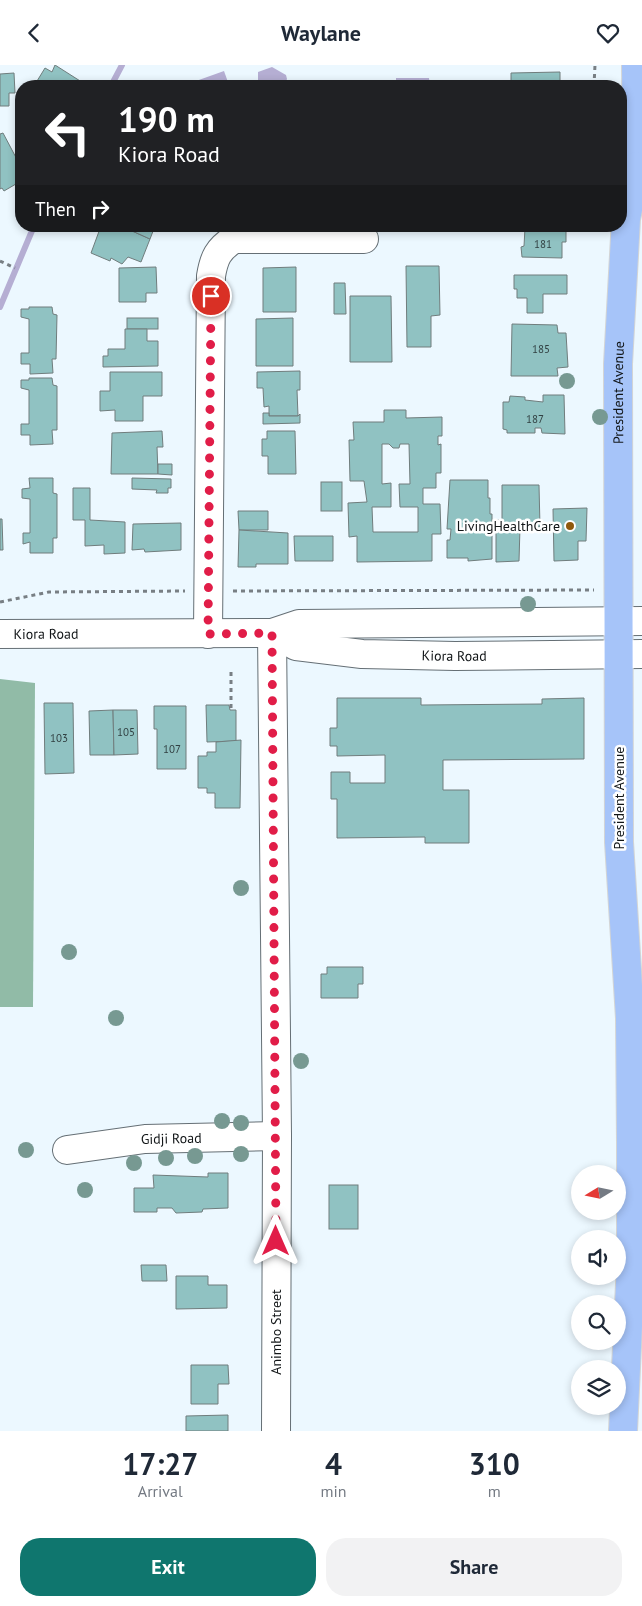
<!DOCTYPE html>
<html lang="en">
<head>
<meta charset="utf-8">
<style>
	body { margin:0; font-family:"PT Sans",sans-serif; background:#f2f2f3; color:#1f2937; height:100vh; display:flex; flex-direction:column; font-size:19px; white-space:nowrap }
	* { box-sizing:border-box; margin:0 }
	p { font-size:16px; color:#747a83 }
	.icon { flex:none; width:28px; height:28px; fill:none; stroke:currentColor; stroke-width:2; stroke-linecap:round; stroke-linejoin:round }
	.map { position:relative; height:1366px; overflow:hidden }
	.side { display:flex; flex-direction:column; background:#fff; flex:1 }
	.side>* { flex:none }
	.guide { position:absolute; left:15px; top:15px; width:612px; height:152px; border-radius:20px; box-shadow:0 2px 8px #0003; background:#202124; color:#fff; overflow:hidden }
	.needle { width:32px; rotate:260deg }
	.controls { position:absolute; left:571px; top:1100px; display:grid; gap:10px }
	.controls a { display:grid; place-items:center; width:55px; height:55px; border-radius:50%; background:#fff; box-shadow:0 2px 8px #0003; font-size:25px }
	.pin { position:absolute; display:grid; place-items:center; width:42px; height:42px; color:#fff; margin:-21px; border:2px solid #fff; border-radius:50%; box-shadow:0 1px 5px #0007 }
	.me { position:absolute; width:55px; margin:-28px; rotate:0deg; stroke-linejoin:round; filter:drop-shadow(0 0 4px #0008) }
	.turn { display:flex; align-items:center; gap:18px; height:105px; padding:0 20px; font-size:22px }
	.turn .icon { width:65px; height:65px; stroke-width:2.5 }
	.turn b { display:block; font-size:35px; line-height:42px }
	.then { display:flex; align-items:center; height:48px; padding:0 20px; background:#0003; gap:10px; font-size:19px }
	.eta { display:flex; justify-content:space-evenly; align-items:center; height:85px; text-align:center }
	.eta b { font-size:30px; font-weight:700; line-height:35px }
	.action { display:flex; gap:10px; margin-top:auto; padding:10px 20px }
	.action a { flex:1; height:58px; border-radius:20px; background:#0f766e; color:#fff; font-size:20px; font-weight:700; line-height:58px; text-align:center }
	.action a+a { background:#f2f2f3; color:#1f2937 }
	header { display:flex; justify-content:space-between; align-items:center; height:65px; padding:0 20px; background:#fff; font-size:22px; font-weight:700 }
	.map>svg:first-child { display:block }
</style>
</head>
<body>
<header><svg class="icon" aria-label="back" viewBox="0 0 24 24"><path d="M15 5l-7 7 7 7"/></svg>Waylane<svg class="icon" aria-label="heart" viewBox="0 0 24 24"><path d="M12 20l-8-8c-3-5 5-10 8-4 3-6 11-1 8 4z"/></svg></header>
<div class="map">
<svg width="642" height="1366" viewBox="0 0 642 1366">
	<rect width="100%" height="100%" fill="#ecf8ff"/>
	<path fill="#91bba7" d="M0,614L35,618L33,942H0Z"/>
	<g fill="#b5aed3">
		<path d="M272,2L286,10L287,14L284,21L258,16V7Z"/>
		<path d="M224,6L229,20L226,21H198L196,16Z"/>
		<path d="M396,13H429L430,21H396Z"/>
	</g>
	<g fill="none" stroke-linecap="round" stroke-linejoin="round">
		<g stroke="#b5aed3" stroke-width="6">
			<path d="M111,21L122,0"/>
			<path d="M0,242L34,161"/>
		</g>
	</g>
	<g fill="#90c2c2" stroke="#707d7d" fill-rule="evenodd">
		<path d="M55,0L88,21H34L45,3L52,7Z"/>
		<path d="M560,7V21H511V8Z"/>
		<path d="M14,8L15,28H9V41H0V9Z"/>
		<path d="M3,68L21,102V116L4,126L2,123L0,124V69Z"/>
		<path d="M101,161H121L150,174L141,197L128,192L122,199L111,193L110,196L91,188Z"/>
		<path d="M121,161H155L150,174Z"/>
		<path d="M532,161L566,162V177H562V193L522,192L521,182L524,181L525,163H532Z"/>
		<path d="M406,201H439L440,250L431,251V282H407Z"/>
		<path d="M156,202L157,228H146V237H119V203Z"/>
		<path d="M296,202V247H263V203Z"/>
		<path d="M514,210H567V229H543V248H527V233H517V224H514Z"/>
		<path d="M334,218H345L346,249H334Z"/>
		<path d="M350,231H391L392,297H350Z"/>
		<path d="M29,242H52L53,249L57,250L56,294H52L53,308L30,309V299H21V288H29V254L21,252V244H29Z"/>
		<rect x="127" y="253" width="31" height="11"/>
		<path d="M293,253V301H256V254Z"/>
		<path d="M512,259L557,260L558,268H566L568,302L557,303L558,311H511Z"/>
		<path d="M125,264H147V276H158V301L103,302V291H108V284H125Z"/>
		<path d="M300,306V325H297L298,351H269V341L264,342L263,323H257V307Z"/>
		<path d="M110,307H162V331H143V356H115V345L100,346V326H110Z"/>
		<path d="M29,313H52L53,320L57,321V365H52L53,379L30,380V370H21V359H29V325L21,323V315H29Z"/>
		<path d="M543,330H564L565,369L542,368L541,363H535V368H507V365L503,364V337H509L510,331L525,332V335L543,337Z"/>
		<path d="M384,345H406V353L442,352V371H438V380L441,379V408H436V423H423V439H440L441,469H432V496L357,497V471L349,472L348,438L367,437L364,416H350L349,375H354L353,357H384ZM382,379H389L393,383H399L400,379H409L410,419H399L400,442H418V467H373L372,442H391V418L382,419Z"/>
		<path d="M263,348H269V351H298L300,349V358L263,359Z"/>
		<path d="M162,366L163,382H157L158,409H111L112,368Z"/>
		<path d="M267,366H295L296,409H268V391H262V374H267Z"/>
		<path d="M158,399H172V410L158,409Z"/>
		<path d="M29,413H53V428L57,429V473H53V488H30V477L23,479V468H30V434L22,433V424L30,423Z"/>
		<path d="M132,413L171,414V423H168V428H156L157,425L132,424Z"/>
		<path d="M450,415H488V433H490V449H492V494L468,496V493H447V475H450L451,464H447Z"/>
		<rect x="321" y="417" width="21" height="29"/>
		<path d="M502,420H539L540,462H520L519,496L496,497V455H502Z"/>
		<path d="M73,423H90V455L125,457V488L104,489V480L85,481V455H73Z"/>
		<path d="M587,443L586,476H578V495L554,496L553,444Z"/>
		<path d="M238,446H268V465H239Z"/>
		<path d="M0,454H2L3,485H0Z"/>
		<path d="M181,458V485L145,487L144,484L132,485L133,459Z"/>
		<path d="M239,465L288,468V499H256V502H238Z"/>
		<path d="M294,471H333V496H295Z"/>
		<path d="M337,633H421V640L542,639V634L584,633V694L443,695V725H469V778H425V772L337,773V734H331V707H350V718H385V690L337,691V681H330V663H337Z"/>
		<path d="M44,638H73L74,708L45,709Z"/>
		<path d="M206,640H229L230,645H236V676L207,677Z"/>
		<path d="M154,641H186V704H157V664H154Z"/>
		<path d="M113,645L114,690H90L89,646Z"/>
		<path d="M113,645H137L138,689L114,690Z"/>
		<path d="M241,675L240,743H215V728H207V723H198V691H207V687H216V677Z"/>
		<path d="M327,902H363V919H358V933H321V909H327Z"/>
		<path d="M208,1108H228V1143L203,1144L202,1147L176,1148L172,1143H157V1147H134V1123H154L153,1110L208,1112Z"/>
		<rect x="329" y="1120" width="29" height="44"/>
		<path d="M141,1200H166L167,1216H142Z"/>
		<path d="M176,1211H208V1220H227V1243L176,1244Z"/>
		<path d="M191,1300H228L229,1319H218V1339H191Z"/>
		<path d="M228,1350V1366H186V1351Z"/>
	</g>
	<g fill="none" stroke-linecap="round" stroke-linejoin="round">
		<defs>
			<g id="minor">
				<path d="M272,568L277,1071L276,1366"/>
				<path id="s1" d="M272,568L296,581L362,589L455,591L642,589"/>
				<path id="s2" d="M0,569L272,568L299,559L642,556"/>
				<path d="M208,569L211,211C214,193 218,184 234,174H364"/>
				<path id="s3" d="M67,1085L145,1074L277,1071"/>
			</g>
			<g id="major">
				<path d="M636,0L637,101L641,118"/>
				<path id="s4" d="M623,1366L631,1198V1078L630,953L619,777L618,299L626,154L637,101"/>
			</g>
		</defs>
		<use href="#minor" stroke="#656f75" stroke-width="30"/>
		<use href="#major" stroke="#d4d5d5" stroke-width="30"/>
		<g stroke="#787f84" stroke-width="3" stroke-dasharray="4 4" stroke-linecap="butt">
			<path d="M594,21L595,0"/>
			<path d="M0,196L15,203"/>
			<path d="M233,526L594,525"/>
			<path d="M0,537L49,527L185,526"/>
			<path d="M231,607V645"/>
		</g>
		<use href="#minor" stroke="#fff" stroke-width="28"/>
		<use href="#major" stroke="#a6c4f9" stroke-width="28"/>
	</g>
	<g fill="#779992">
		<circle cx="567" cy="316" r="8"/>
		<circle cx="600" cy="352" r="8"/>
		<circle cx="528" cy="539" r="8"/>
		<circle cx="241" cy="823" r="8"/>
		<circle cx="69" cy="887" r="8"/>
		<circle cx="116" cy="953" r="8"/>
		<circle cx="301" cy="996" r="8"/>
		<circle cx="222" cy="1056" r="8"/>
		<circle cx="241" cy="1058" r="8"/>
		<circle cx="26" cy="1085" r="8"/>
		<circle cx="241" cy="1089" r="8"/>
		<circle cx="195" cy="1091" r="8"/>
		<circle cx="166" cy="1093" r="8"/>
		<circle cx="134" cy="1098" r="8"/>
		<circle cx="85" cy="1125" r="8"/>
	</g>
	<g fill="none" stroke-linecap="round" stroke-linejoin="round">
		<path stroke="#e11d48" stroke-width="9" stroke-dasharray="0 16.2" d="M211,231L208,569L272,568L276,1176"/>
	</g>
	<circle fill="#8f590c" stroke="#fff" stroke-width="2" cx="570" cy="461" r="5"/>
	<g text-anchor="middle" stroke-width="5" stroke-linejoin="round" paint-order="stroke">
		<g font-size="11" fill="#314042">
			<text x="543" y="183">181</text>
			<text x="541" y="288">185</text>
			<text x="535" y="358">187</text>
			<text x="126" y="671">105</text>
			<text x="59" y="677">103</text>
			<text x="172" y="688">107</text>
		</g>
		<g font-size="14" fill="#111517" stroke="#fff">
			<text dy="5" stroke="none"><textPath href="#s4" startOffset="1039">President Avenue</textPath></text>
			<text dy="5" stroke="none"><textPath href="#s2" startOffset="46">Kiora Road</textPath></text>
			<text dy="5" stroke="none"><textPath href="#s1" startOffset="186">Kiora Road</textPath></text>
			<text transform="translate(619 733) rotate(-90)" y="5">President Avenue</text>
			<text dy="5" stroke="none"><textPath href="#s3" startOffset="105">Gidji Road</textPath></text>
			<text transform="translate(276 1267) rotate(-90)" y="5">Animbo Street</text>
		</g>
		<g font-size="14" fill="#111517" stroke="#fff" text-anchor="end">
			<text x="560" y="466">LivingHealthCare</text>
		</g>
	</g>
</svg>
<div class="controls">
<a><svg class="needle" viewBox="-14 -14 28 28"><path d="M0-13l5 13h-10z" fill="#e53935"/><path d="M0 13l5-13h-10z" fill="#747a83"/></svg></a>
<a><svg class="icon" aria-label="sound" viewBox="0 0 24 24"><path d="M4 9h4l5-4v14l-5-4H4zM17 9q2 3 0 6"/></svg></a>
<a><svg class="icon" aria-label="search" viewBox="0 0 24 24"><circle cx="10" cy="10" r="6"/><path d="M15 15l6 6"/></svg></a>
<a><svg class="icon" aria-label="layers" viewBox="0 0 24 24"><path d="M12 4l9 5-9 5-9-5zM3 14l9 5 9-5"/></svg></a>
</div>
<div class="pin" style="left:211px;top:231px;background:#d93025"><svg class="icon" aria-label="arrive" viewBox="0 0 24 24"><path d="M6 21V4h12l-3 4 3 4H6"/></svg></div>
<svg class="me" style="left:276px;top:1176px" viewBox="-20 -20 40 40"><path d="M0-17L14 15 0 8-14 15z" fill="#e11d48" stroke="#fff" stroke-width="4"/></svg>
<div class="guide">
<div class="turn"><svg class="icon" aria-label="left" viewBox="0 0 24 24"><path d="M17 20v-9H6M10 6l-5 5 5 5"/></svg><div><b>190 m</b>Kiora Road</div></div>
<div class="then">Then<svg class="icon" aria-label="right" viewBox="0 0 24 24"><path d="M7 20v-9h11M14 6l5 5-5 5"/></svg></div>
</div>
</div>
<section class="side">
<div class="eta">
<div><b>17:27</b><p>Arrival</p></div>
<div><b>4</b><p>min</p></div>
<div><b>310</b><p>m</p></div>
</div>
<div class="action"><a>Exit</a><a>Share</a></div>
</section>
</body>
</html>
